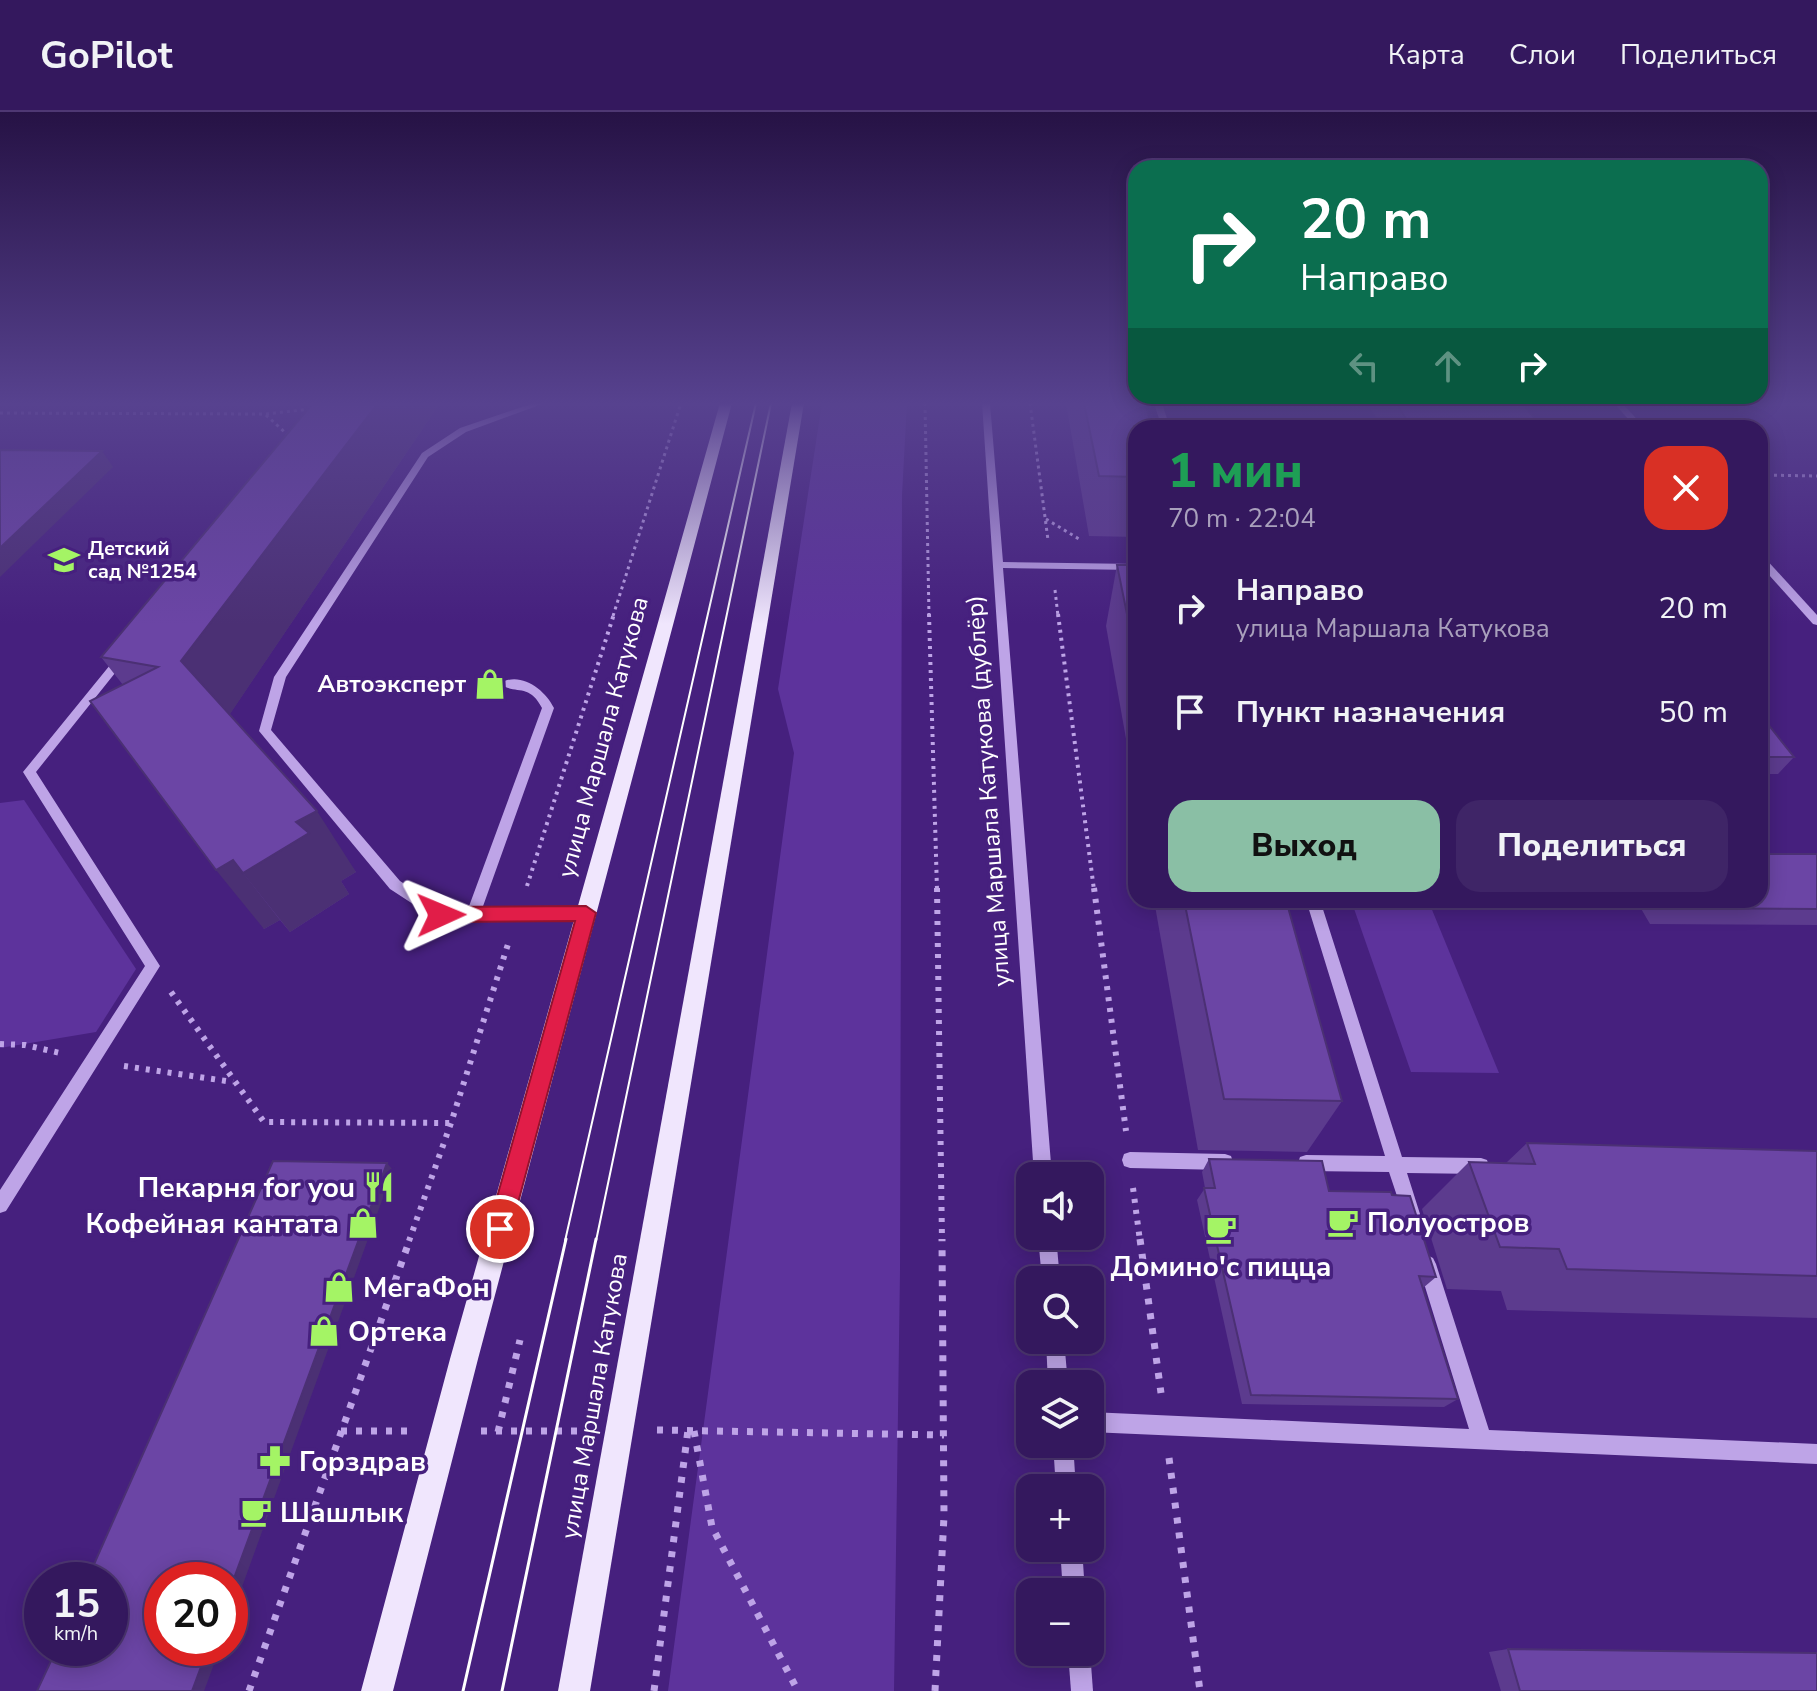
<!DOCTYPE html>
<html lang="ru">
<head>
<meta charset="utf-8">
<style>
	body { margin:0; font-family:"Nunito Sans",sans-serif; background:#3f2567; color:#f1f3f6; height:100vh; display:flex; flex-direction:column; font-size:30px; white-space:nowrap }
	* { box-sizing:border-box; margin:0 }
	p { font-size:26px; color:#a9a0bc }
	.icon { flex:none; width:44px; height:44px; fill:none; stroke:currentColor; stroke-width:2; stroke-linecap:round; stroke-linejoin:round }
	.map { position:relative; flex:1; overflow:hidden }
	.details { position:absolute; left:1128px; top:308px; width:640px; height:488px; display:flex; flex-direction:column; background:#34185e; border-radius:24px; box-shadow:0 4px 20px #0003,0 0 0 2px #4e3773 }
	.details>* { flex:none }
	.guide { position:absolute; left:1128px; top:48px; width:640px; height:244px; border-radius:24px; box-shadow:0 4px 20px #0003,0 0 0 2px #4e3773; background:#0b6e4f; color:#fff; overflow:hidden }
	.controls { position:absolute; left:1016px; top:1050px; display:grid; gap:16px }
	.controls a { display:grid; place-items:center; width:88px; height:88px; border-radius:16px; background:#34185e; box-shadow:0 4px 20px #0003,0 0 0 2px #4e3773; font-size:40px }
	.speed { position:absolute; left:24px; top:1450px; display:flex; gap:16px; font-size:40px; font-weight:700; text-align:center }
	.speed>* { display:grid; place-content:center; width:104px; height:104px; border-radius:50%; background:#34185e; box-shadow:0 4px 20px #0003,0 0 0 2px #4e3773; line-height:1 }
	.speed small { font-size:20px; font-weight:400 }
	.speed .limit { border:12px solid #d22; background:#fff; color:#111 }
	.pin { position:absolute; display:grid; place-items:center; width:68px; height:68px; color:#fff; margin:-34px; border:4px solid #fff; border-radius:50%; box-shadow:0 2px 8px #0007 }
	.me { position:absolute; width:88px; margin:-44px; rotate:89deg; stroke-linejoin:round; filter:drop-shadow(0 0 6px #0008) }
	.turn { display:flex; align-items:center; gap:28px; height:168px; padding:0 40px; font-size:36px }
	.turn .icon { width:104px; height:104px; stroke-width:2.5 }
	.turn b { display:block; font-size:56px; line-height:68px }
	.lanes { display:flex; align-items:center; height:76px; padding:0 40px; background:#0003; justify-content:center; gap:40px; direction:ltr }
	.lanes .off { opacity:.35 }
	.round { display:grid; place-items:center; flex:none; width:84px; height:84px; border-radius:24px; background:#3f2567 }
	.headline { display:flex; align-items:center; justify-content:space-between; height:136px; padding:0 40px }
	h1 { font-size:48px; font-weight:800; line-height:60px; color:#1e9e55 }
	.button { display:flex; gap:16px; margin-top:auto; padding:16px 40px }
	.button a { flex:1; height:92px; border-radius:24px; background:#8abfa5; color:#111; font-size:32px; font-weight:800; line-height:92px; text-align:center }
	.button a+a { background:#3f2567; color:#f1f3f6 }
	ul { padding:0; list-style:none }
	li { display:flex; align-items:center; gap:24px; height:104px; padding:0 40px }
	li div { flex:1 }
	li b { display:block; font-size:30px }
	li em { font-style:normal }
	header { display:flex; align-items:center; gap:48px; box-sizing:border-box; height:112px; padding:0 40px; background:#34185e; border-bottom:2px solid #4e3773 }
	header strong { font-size:38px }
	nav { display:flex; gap:44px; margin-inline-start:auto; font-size:28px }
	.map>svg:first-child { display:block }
</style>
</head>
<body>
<header>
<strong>GoPilot</strong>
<nav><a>Карта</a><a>Слои</a><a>Поделиться</a></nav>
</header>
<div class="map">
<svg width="1817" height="1579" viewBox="0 0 1817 1579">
	<rect width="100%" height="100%" fill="#46207e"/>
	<g fill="#5d339c">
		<path d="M822,291H907L902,383L900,1160L894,1579H668L794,641L778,577Z"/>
		<path d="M24,688L136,857L96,920L0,936V691Z"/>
		<path d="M1351,788H1428L1499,961L1411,960Z"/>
	</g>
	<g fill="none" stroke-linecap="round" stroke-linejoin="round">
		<g stroke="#bea4e7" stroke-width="3" stroke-dasharray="3 4" stroke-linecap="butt">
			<path d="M925,291L929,504"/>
			<path d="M1030,291L1048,428"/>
			<path d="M0,301L265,302L311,297"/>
			<path d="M266,303L291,326"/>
			<path d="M1760,363L1817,364"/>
			<path d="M1046,407L1079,427"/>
			<path d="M1055,478L1058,504"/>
			<path d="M613,504L681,291"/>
		</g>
		<g stroke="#bea4e7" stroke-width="4" stroke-dasharray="3 5" stroke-linecap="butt">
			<path d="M929,502L937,778"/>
			<path d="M1058,502L1094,778"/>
			<path d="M527,774L614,502"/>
		</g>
		<g stroke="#bea4e7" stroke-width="6" stroke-dasharray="4 7" stroke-linecap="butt">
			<path d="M937,776L942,1129"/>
			<path d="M1094,776L1126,1019"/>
			<path d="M171,880L264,1010L451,1011"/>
			<path d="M0,932L25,933L60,941"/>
			<path d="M124,954L233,970"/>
			<path d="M1133,1076L1140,1129"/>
			<path d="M409,1129L451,1011L509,829"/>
		</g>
		<g stroke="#bea4e7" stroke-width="7" stroke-dasharray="6 9" stroke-linecap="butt">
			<path d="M1140,1127L1161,1281"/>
			<path d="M657,1318L944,1323"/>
			<path d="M341,1319H407"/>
			<path d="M481,1319H583"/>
			<path d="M694,1319L712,1415L798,1579"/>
			<path d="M498,1320L520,1228"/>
			<path d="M1169,1346L1200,1579"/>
			<path d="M249,1579L410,1127"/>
			<path d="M654,1579L688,1318"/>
			<path d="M935,1579L944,1404L942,1127"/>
		</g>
		<g fill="#bea4e7" fill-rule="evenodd">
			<path d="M534,291H545L466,320L428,345L286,565L271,618L400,769L443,797H468L542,596C529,571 517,583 499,572C519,558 545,577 554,596L482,797L586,795L591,797L593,801L591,805L586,807H436L390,777L259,619L274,565L422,341L460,316Z"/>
			<path d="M982,291H990L1003,450L1136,452V458L1003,456L1052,1064H1034Z"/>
			<path d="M1154,291H1162L1170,316H1162Z"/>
			<path d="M1614,291H1622L1645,316H1636Z"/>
			<path d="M1760,444L1764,445L1817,503V513L1813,512L1760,453Z"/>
			<path d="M123,540L129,544L127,546L36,660L160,854L6,1099L0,1101V1078L145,854L23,660L119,542Z"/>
			<path d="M1306,788H1320L1402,1045L1481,1046L1487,1048L1489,1054L1487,1060L1481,1062L1407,1061L1420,1102L1417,1108L1411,1111L1405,1108L1389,1060L1306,1059L1300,1057L1298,1051L1300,1045L1306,1043L1385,1044Z"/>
			<path d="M1130,1040L1225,1042L1231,1044L1233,1050L1231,1056L1225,1058L1130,1056L1124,1054L1122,1048L1124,1042Z"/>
			<path d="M1038,1124H1056L1060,1168H1042Z"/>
			<path d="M1427,1143L1433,1146L1436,1152L1489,1318L1817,1332V1352L1090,1320V1300L1469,1317L1418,1152L1421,1146Z"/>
			<path d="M1046,1228H1064L1068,1272H1048Z"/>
			<path d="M1053,1332H1073L1076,1376H1056Z"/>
			<path d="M1060,1436H1082L1085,1480H1063Z"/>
			<path d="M1068,1540L1090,1539L1093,1579H1071Z"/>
		</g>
		<g fill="#f0e6fd" fill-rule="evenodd">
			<path d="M720,291H732L478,1247L393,1579H361L450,1247Z"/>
			<path d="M792,291H804L590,1579H558Z"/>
		</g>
		<g stroke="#fff" stroke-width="2">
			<path d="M565,1129L756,291"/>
			<path d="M596,1129L771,291"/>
		</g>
		<g stroke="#fff" stroke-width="3">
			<path d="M463,1579L566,1127"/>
			<path d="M502,1579L596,1127"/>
		</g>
	</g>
	<g fill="#5c3b8e">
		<path d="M440,291L229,603L356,760L341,769L349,782L290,820L280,808L264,817L123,573L101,545Z"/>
		<path d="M1066,291H1145L1136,316V425L1089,424Z"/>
		<path d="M1367,291H1522L1542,316H1383Z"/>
		<path d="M1117,453H1136V683L1106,514Z"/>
		<path d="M1760,602L1794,645L1778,662H1760Z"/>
		<path d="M1817,742V813L1650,812L1636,788H1760Z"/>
		<path d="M1154,788H1286L1342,989L1307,1040L1198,1038Z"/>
		<path d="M1527,1031L1817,1039V1206L1507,1198L1501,1179L1447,1177L1422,1097L1469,1050L1506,1051Z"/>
		<path d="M1209,1047L1329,1079L1436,1165L1423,1176L1458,1287L1444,1295L1242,1292L1197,1088L1205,1076L1202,1060Z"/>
		<path d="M1508,1537L1817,1579H1501L1489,1540Z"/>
	</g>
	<g fill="#4b3074">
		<path d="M378,291H440L224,611L181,549Z"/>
		<path d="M102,339L113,355L0,465V436Z"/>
		<path d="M317,699L356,760L341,769L349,782L290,820L243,761L296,710Z"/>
		<path d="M233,748L280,808L264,817L216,758Z"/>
		<path d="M387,1051L393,1058L230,1508V1477Z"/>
		<path d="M208,1536H220L204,1579H192Z"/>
	</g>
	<g fill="#6b45a5" stroke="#4b3074" stroke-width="2">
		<path d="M313,291H378L181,549L317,699L296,710L309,721L243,761L233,748L216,758L90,589L158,555L101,545Z"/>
		<path d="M1084,291H1145L1152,316H1136V365L1099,364Z"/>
		<path d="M1396,291H1522L1542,316H1412Z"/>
		<path d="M0,338L102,339L0,436Z"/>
		<path d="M1117,453H1136V546Z"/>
		<path d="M1760,602L1794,645H1760Z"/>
		<path d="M1760,742H1817V797L1664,796L1660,788H1760Z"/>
		<path d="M1184,788H1286L1342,989L1224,987Z"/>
		<path d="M1527,1031L1817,1039V1164L1567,1157L1559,1137L1500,1135L1469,1050L1535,1052Z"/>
		<path d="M1209,1047L1322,1049L1329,1079L1391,1080L1392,1083L1410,1084L1436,1165L1419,1164L1458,1287L1251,1283L1204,1076H1215Z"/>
		<path d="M273,1049L387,1051L230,1477V1468H162V1536H208L192,1579H37L57,1536H110V1468H87Z"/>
		<path d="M1508,1537L1817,1541V1579H1520Z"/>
	</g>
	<linearGradient id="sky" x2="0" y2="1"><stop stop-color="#261245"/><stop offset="0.57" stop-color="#57428f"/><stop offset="1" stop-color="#57428f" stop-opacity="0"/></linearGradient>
	<rect width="1817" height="512" fill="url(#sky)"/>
	<path fill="#e11d48" stroke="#92132f" stroke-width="2" d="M586,794L596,801L511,1117L508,1125L500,1128L491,1125L488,1117L575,809L441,810L432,803L441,795Z"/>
	<defs>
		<symbol id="school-bare" viewBox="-9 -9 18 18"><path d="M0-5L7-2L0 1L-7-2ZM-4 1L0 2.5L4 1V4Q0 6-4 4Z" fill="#a4f465" stroke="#46207e" stroke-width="2.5" paint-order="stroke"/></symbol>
		<symbol id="shop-bare" viewBox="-9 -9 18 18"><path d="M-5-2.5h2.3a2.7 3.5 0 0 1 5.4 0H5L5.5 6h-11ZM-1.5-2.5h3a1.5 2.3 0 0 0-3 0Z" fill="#a4f465" stroke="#46207e" stroke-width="2.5" paint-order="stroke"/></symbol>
		<symbol id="restaurant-bare" viewBox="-9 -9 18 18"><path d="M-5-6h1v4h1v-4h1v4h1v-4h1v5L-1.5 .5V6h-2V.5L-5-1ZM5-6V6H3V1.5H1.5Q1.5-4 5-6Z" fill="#a4f465" stroke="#46207e" stroke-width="2.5" paint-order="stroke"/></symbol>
		<symbol id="cafe-bare" viewBox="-9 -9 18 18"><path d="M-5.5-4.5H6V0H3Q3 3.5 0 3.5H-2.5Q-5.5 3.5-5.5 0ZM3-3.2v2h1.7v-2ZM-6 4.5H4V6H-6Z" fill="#a4f465" stroke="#46207e" stroke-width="2.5" paint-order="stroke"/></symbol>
		<symbol id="pharmacy-bare" viewBox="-9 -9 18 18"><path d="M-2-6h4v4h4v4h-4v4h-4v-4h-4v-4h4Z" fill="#a4f465" stroke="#46207e" stroke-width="2.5" paint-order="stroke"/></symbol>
	</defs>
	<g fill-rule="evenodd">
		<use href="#school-bare" x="42" y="426" width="44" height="44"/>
		<use href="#shop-bare" x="468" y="550" width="44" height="44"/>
		<use href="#restaurant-bare" x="357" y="1053" width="44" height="44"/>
		<use href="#cafe-bare" x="1321" y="1088" width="44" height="44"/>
		<use href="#shop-bare" x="341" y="1089" width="44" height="44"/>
		<use href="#cafe-bare" x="1199" y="1095" width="44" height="44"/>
		<use href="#shop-bare" x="317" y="1153" width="44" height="44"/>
		<use href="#shop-bare" x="302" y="1197" width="44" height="44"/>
		<use href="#pharmacy-bare" x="253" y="1327" width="44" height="44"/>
		<use href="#cafe-bare" x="234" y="1378" width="44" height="44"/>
	</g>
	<g text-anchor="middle" stroke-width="7" stroke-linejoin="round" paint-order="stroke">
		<g font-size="20" font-weight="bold" fill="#fff" stroke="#46207e" text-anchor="start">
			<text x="88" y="443">Детский<tspan x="88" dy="23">сад №1254</tspan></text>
		</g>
		<g font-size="24" font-weight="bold" fill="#fff" stroke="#46207e" text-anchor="end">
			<text x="466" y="580">Автоэксперт</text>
		</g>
		<g font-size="24" fill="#fff" stroke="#46207e">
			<text transform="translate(603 625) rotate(-75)" y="8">улица Маршала Катукова</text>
			<text transform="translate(988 679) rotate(-94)" y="8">улица Маршала Катукова (дублёр)</text>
			<text transform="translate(594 1284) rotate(-80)" y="8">улица Маршала Катукова</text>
		</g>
		<g font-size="28" font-weight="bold" fill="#fff" stroke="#46207e" text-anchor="start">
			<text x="355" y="1085" text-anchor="end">Пекарня for you</text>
			<text x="1367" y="1120">Полуостров</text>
			<text x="339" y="1121" text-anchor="end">Кофейная кантата</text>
			<text x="1221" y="1164" text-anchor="middle">Домино'с пицца</text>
			<text x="363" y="1185">МегаФон</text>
			<text x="348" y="1229">Ортека</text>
			<text x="299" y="1359">Горздрав</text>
			<text x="280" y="1410">Шашлык</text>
		</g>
	</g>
</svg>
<div class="controls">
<a><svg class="icon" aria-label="sound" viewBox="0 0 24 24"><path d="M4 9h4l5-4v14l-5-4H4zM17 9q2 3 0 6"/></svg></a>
<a><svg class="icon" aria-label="search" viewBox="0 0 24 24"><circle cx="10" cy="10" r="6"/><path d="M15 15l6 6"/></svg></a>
<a><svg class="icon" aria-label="layers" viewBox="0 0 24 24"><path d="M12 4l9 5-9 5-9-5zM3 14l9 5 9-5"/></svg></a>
<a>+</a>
<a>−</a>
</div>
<div class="speed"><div>15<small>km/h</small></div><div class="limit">20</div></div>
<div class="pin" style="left:500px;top:1117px;background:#d93025"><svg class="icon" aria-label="arrive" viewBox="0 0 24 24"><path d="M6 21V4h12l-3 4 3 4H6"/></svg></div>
<svg class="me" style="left:441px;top:803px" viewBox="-20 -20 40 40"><path d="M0-17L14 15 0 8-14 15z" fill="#e11d48" stroke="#fff" stroke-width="4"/></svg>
<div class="guide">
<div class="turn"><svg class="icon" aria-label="right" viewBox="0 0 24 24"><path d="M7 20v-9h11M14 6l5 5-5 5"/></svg><div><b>20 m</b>Направо</div></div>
<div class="lanes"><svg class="icon off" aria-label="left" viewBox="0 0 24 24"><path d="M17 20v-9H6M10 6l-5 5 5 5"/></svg><svg class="icon off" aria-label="ahead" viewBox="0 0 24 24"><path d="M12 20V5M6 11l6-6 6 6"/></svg><svg class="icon" aria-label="right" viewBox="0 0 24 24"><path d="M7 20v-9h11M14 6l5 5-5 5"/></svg></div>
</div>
<section class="details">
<div class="headline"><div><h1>1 мин</h1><p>70 m · 22:04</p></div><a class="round" style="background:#d93025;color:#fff"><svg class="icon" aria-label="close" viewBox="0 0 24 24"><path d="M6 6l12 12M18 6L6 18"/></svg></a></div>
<ul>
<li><svg class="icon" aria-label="right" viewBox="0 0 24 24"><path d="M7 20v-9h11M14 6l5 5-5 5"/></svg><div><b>Направо</b><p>улица Маршала Катукова</p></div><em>20 m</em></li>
<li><svg class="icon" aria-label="arrive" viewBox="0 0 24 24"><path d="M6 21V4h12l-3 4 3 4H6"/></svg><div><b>Пункт назначения</b></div><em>50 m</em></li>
</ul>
<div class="button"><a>Выход</a><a>Поделиться</a></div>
</section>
</div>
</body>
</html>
